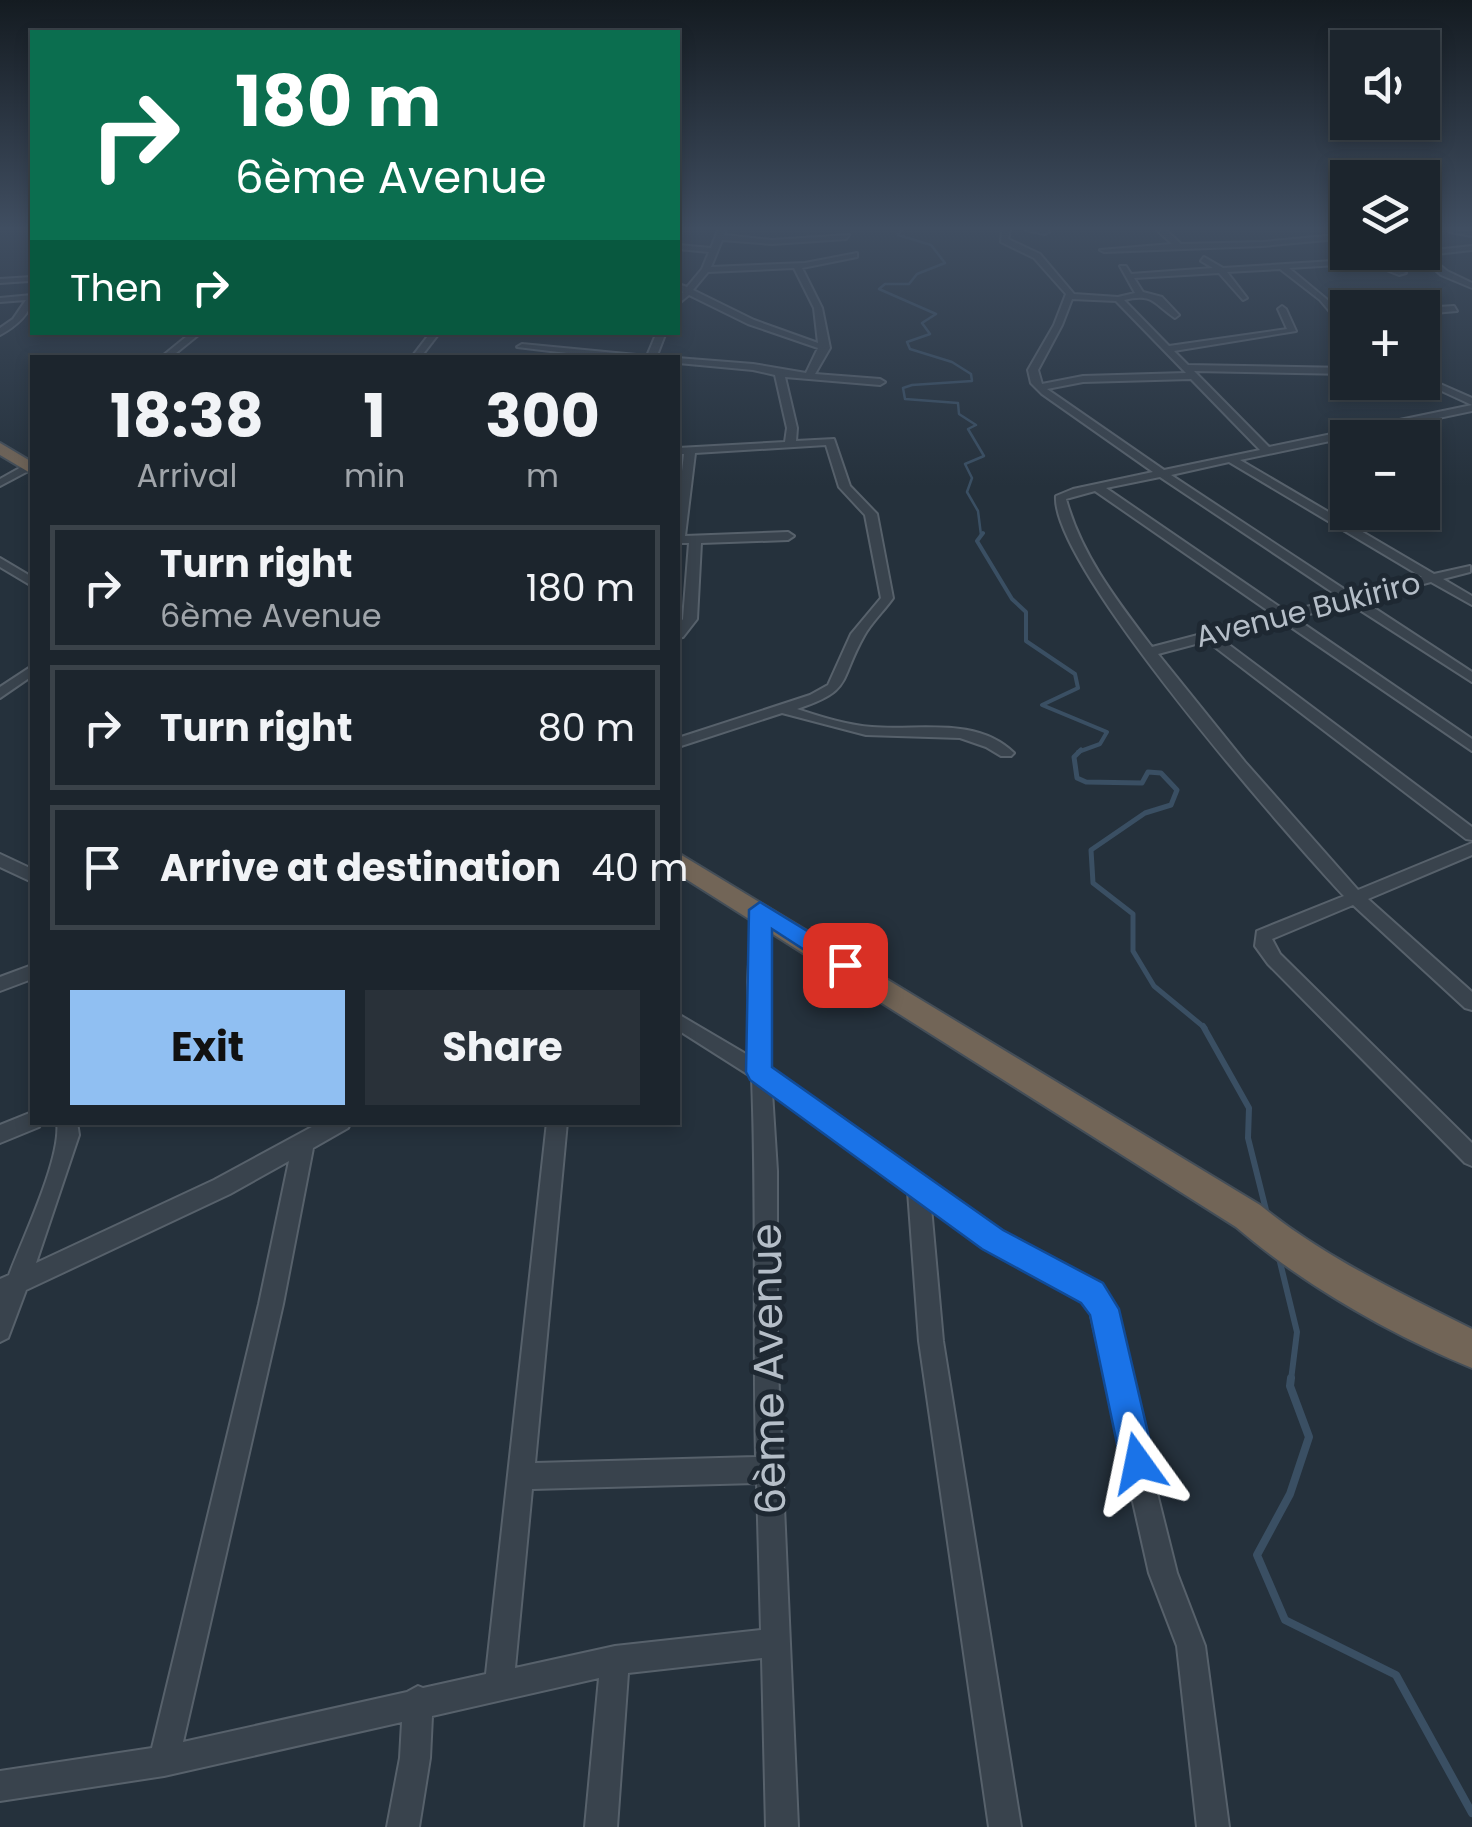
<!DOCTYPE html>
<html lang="en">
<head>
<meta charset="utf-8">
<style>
	body { margin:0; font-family:Poppins,sans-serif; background:#293139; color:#f1f3f6; height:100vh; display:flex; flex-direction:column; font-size:38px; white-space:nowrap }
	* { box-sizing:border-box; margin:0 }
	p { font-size:32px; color:#a0a5aa }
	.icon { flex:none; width:55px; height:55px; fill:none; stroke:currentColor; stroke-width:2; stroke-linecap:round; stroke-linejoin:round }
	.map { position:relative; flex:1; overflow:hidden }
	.side { position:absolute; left:30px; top:355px; width:650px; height:770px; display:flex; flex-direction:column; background:#1c252d; border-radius:0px; box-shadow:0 5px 15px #0003,0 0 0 2px #3a4249 }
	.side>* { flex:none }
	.guide { position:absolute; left:30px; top:30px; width:650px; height:305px; border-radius:0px; box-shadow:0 5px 15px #0003,0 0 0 2px #3a4249; background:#0b6e4f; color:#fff; overflow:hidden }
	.controls { position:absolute; left:1330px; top:30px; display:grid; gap:20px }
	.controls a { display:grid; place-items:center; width:110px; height:110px; border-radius:0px; background:#1c252d; box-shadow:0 5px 15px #0003,0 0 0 2px #3a4249; font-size:50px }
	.pin { position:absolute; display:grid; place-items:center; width:85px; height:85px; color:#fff; margin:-42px; border-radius:20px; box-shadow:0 5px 15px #0006 }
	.me { position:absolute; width:110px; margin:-55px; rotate:348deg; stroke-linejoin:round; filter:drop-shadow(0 0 8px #0008) }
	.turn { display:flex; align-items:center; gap:35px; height:210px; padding:0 40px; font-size:45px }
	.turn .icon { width:130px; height:130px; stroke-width:2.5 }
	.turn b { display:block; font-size:70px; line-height:85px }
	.then { display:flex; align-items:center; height:95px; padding:0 40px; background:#0003; gap:20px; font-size:38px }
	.eta { display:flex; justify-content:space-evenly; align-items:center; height:170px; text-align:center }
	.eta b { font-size:60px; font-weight:700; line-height:70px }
	.cta { display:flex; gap:20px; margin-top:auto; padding:20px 40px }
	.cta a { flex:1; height:115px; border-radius:0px; background:#90bff2; color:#111; font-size:40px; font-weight:700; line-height:115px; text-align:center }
	.cta a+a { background:#293139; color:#f1f3f6 }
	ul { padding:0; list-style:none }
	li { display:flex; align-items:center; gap:30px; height:125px; margin:0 20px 15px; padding:0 20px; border:5px solid #3a4249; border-radius:0px }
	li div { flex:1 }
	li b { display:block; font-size:38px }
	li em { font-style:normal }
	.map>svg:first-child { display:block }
</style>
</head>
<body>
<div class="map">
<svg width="1472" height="1827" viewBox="0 0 1472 1827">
	<rect width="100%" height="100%" fill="#25313c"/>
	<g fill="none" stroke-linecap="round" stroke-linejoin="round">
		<path stroke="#3a4f63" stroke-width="2.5" d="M902,230L898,235L931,245L945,263L917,274L909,284H885L879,289L936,314L922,323L930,334L907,342L910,349L952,362L971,374L972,381L912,385L903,388L905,399L958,403L959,414L976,425L968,429L984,456L965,464L972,478L967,492L978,511L981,535"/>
		<path stroke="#3a4f63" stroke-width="4" d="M983,533L977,541L1012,599L1026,612V641L1075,674L1078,688L1042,705L1107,732L1100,744L1078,752"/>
		<path stroke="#3a4f63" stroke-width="5" d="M1081,750L1074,757L1077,778L1086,782L1142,783L1148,772L1161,773L1177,790L1171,805L1145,813L1091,850L1093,883L1133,914V951L1154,986L1205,1028"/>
		<g stroke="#3a4f63" stroke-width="6">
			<path d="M1203,1026L1249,1108L1248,1138L1267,1214"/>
			<path d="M1279,1258L1297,1332L1291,1380"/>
		</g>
		<path stroke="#3a4f63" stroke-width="8" d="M1291,1378L1290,1386L1309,1437L1290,1494L1257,1555L1285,1620L1396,1675L1472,1813"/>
		<defs>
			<g id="minor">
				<path d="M718,230H726L724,235L772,240L849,235L846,239L772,244L722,240L711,267L805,263L857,253V257L802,268L822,308L830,348L815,374L880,379L885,382L880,385L785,377L797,428L796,441L834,439L850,486L877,514L893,598C884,611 871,623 864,636C838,682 854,690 797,709C822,717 846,725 872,727C919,731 976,716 1014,753L1011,756H1001L986,747L960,738L866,735L782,713L678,747V738L810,695L828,685L851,634L881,598L865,515L839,487L826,445L695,453L685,536L788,532L794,536L788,540L701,543L697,619L683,637L678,638V626L683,619L689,543H678V506L684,454H678V448L785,442L787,428L775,375L753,370L678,363L677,358L753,364L806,373L818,348L748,324L689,295L678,304V297L683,292L678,289V284L687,287L702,269L709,252L678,249V245L711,248ZM794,268L814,308L818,343L754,320L693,290L708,272Z"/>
				<path d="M1002,230H1010L1008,239L1040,254L1074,294L1118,297L1135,293L1120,266H1126L1131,274L1213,268L1201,261L1204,257L1223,268L1365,259L1362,255L1366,253L1373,259L1406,273L1399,275L1369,263L1289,268L1330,302L1394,308L1334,307L1348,324V333L1320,300L1280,269L1227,272L1247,298L1243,300L1219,273L1134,278L1143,292L1162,297L1179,315L1175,318C1153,303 1153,293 1124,300L1169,346L1287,329L1278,309L1282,306L1286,309L1296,331L1174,351L1188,365L1348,368V374L1194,371L1269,447L1472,405V411L1240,460L1434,574L1470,566V572L1443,579L1472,596V605L1431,582L1362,600L1472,672V682L1349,603L1295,618L1472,739V751L1282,621L1220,638L1472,827V840L1466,839L1207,641L1158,654L1245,762L1358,890L1472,843V855L1368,899L1472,992V1010L1465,1008L1353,905L1272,939L1280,954L1472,1143V1166L1465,1163L1268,964L1255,946L1257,931L1344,896C1287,835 1051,566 1056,496L1073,489L1153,472L1042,394L1031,383L1028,370L1054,325L1066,294L1034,258L1001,242ZM1072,299L1116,301L1186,373L1083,376L1042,384L1038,370L1062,325ZM1191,379L1260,450L1164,470L1047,389L1083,382ZM1229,462L1422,577L1353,595L1171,475ZM1160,477L1341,598L1287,612L1106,488ZM1095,491L1274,615L1152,647C1118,602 1081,555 1066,499Z"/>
				<path d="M1026,230H1047L1049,232L1045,234Z"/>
				<path d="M1157,230H1166L1181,244L1263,242L1348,234V238L1263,246L1104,252L1100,250L1172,244Z"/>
				<path d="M1449,230L1472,232V236L1450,232Z"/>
				<path d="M1472,246V250L1427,255L1447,271L1472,283V288L1441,275L1416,252Z"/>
				<path d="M32,277L29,281L0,283V279Z"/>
				<path d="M32,295C33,313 15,327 0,335V328L13,319L26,300L0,302V298Z"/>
				<path d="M1454,306L1457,311L1422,314V308Z"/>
				<path d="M192,332H202L170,358H160Z"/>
				<path d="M431,332H440L420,358H411Z"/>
				<path d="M657,332H666L656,358H609L517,347L522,344L647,356Z"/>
				<path d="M1422,376L1472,398V405L1422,382Z"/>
				<path d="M25,465H32V469L0,486V479Z"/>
				<path d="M0,558L32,577V586L0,567Z"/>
				<path d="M32,666V676L0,698V687Z"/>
				<path d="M0,854L32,869V882L0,867Z"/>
				<path d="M761,904L770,910L766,982L771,1070L1001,1232L1100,1285L1107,1293L1177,1573L1205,1646L1229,1827H1197L1177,1646L1149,1573L1089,1306L1084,1301L985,1246L931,1207L943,1341L1021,1827H989L919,1341L908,1191L772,1092L777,1171V1346L798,1827H766L762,1658L628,1673L617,1827H585L599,1678L432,1716L430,1758L419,1827H387L400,1758L402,1722L164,1776L0,1801V1771L152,1748L259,1304L289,1161L230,1194L26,1290L8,1338L0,1342V1279L9,1275C22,1240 62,1157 57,1122H77L79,1135L36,1263L214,1180L321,1122H351L348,1128L313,1148L283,1304L183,1742L407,1692L418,1686L423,1688L486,1674L547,1122H567L535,1463L756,1457C753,1331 757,1204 752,1077L678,1030V1014L751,1057L748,982L752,910ZM757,1483L761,1630L615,1646L515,1668L532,1489Z"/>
				<path d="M32,965V979L0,991V977Z"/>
				<path d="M32,1112V1122H42L39,1127L0,1143V1125Z"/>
			</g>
			<g id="highway">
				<path d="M0,443L32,462V474L0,455Z"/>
				<path d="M678,853L1260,1205C1324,1257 1398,1292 1472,1329V1368C1389,1334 1304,1285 1236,1227L678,874Z"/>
			</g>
		</defs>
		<use href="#minor" stroke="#57616b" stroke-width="4"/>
		<use href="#highway" stroke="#444e58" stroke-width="4"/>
		<use href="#minor" fill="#39434d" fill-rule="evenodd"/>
		<use href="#highway" fill="#726557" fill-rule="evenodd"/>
	</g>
	<linearGradient id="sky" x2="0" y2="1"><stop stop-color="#141b21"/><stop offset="0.47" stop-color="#404e61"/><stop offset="1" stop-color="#404e61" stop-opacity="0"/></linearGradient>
	<rect width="1472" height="486" fill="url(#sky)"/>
	<path fill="#1a73e8" stroke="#114b97" stroke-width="2.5" d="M760,902L853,959L857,965L853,971H837L772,929V1067L1003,1230L1103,1283L1119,1309L1155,1463L1150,1475L1138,1480L1126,1475L1121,1463L1090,1315L1081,1303L982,1249L750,1080L746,1072L749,910Z"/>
	<g text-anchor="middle" stroke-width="10" stroke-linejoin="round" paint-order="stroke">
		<g font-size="30" fill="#b5bec8" stroke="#1e2832">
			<text transform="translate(1308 610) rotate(-14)" y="10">Avenue Bukiriro</text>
		</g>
		<g font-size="42" fill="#b5bec8" stroke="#1e2832">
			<text transform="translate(768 1369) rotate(-91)" y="15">6ème Avenue</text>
		</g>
	</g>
</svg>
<div class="controls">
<a><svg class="icon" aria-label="sound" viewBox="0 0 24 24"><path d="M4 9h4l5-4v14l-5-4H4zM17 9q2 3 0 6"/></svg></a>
<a><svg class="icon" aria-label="layers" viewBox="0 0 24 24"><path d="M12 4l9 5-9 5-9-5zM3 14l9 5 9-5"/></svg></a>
<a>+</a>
<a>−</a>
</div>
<div class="pin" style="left:845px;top:965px;background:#d93025"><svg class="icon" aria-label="arrive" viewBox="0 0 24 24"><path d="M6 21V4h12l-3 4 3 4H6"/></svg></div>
<svg class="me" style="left:1138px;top:1463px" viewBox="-20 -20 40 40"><path d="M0-17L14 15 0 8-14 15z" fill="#1a73e8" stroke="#fff" stroke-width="4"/></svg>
<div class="guide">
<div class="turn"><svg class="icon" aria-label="right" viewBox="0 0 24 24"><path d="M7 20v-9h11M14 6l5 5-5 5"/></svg><div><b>180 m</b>6ème Avenue</div></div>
<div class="then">Then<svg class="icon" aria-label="right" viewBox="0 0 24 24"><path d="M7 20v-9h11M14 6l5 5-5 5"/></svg></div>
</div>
<section class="side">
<div class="eta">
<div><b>18:38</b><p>Arrival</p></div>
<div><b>1</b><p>min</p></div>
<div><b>300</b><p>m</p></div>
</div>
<ul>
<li><svg class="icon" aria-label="right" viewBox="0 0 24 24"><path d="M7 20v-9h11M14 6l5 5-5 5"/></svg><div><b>Turn right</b><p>6ème Avenue</p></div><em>180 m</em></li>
<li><svg class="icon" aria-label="right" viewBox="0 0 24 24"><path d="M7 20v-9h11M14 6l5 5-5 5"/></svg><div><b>Turn right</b></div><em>80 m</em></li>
<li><svg class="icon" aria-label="arrive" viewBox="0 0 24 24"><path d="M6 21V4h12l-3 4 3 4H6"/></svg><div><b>Arrive at destination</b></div><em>40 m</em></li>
</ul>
<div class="cta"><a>Exit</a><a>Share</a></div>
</section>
</div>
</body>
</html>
